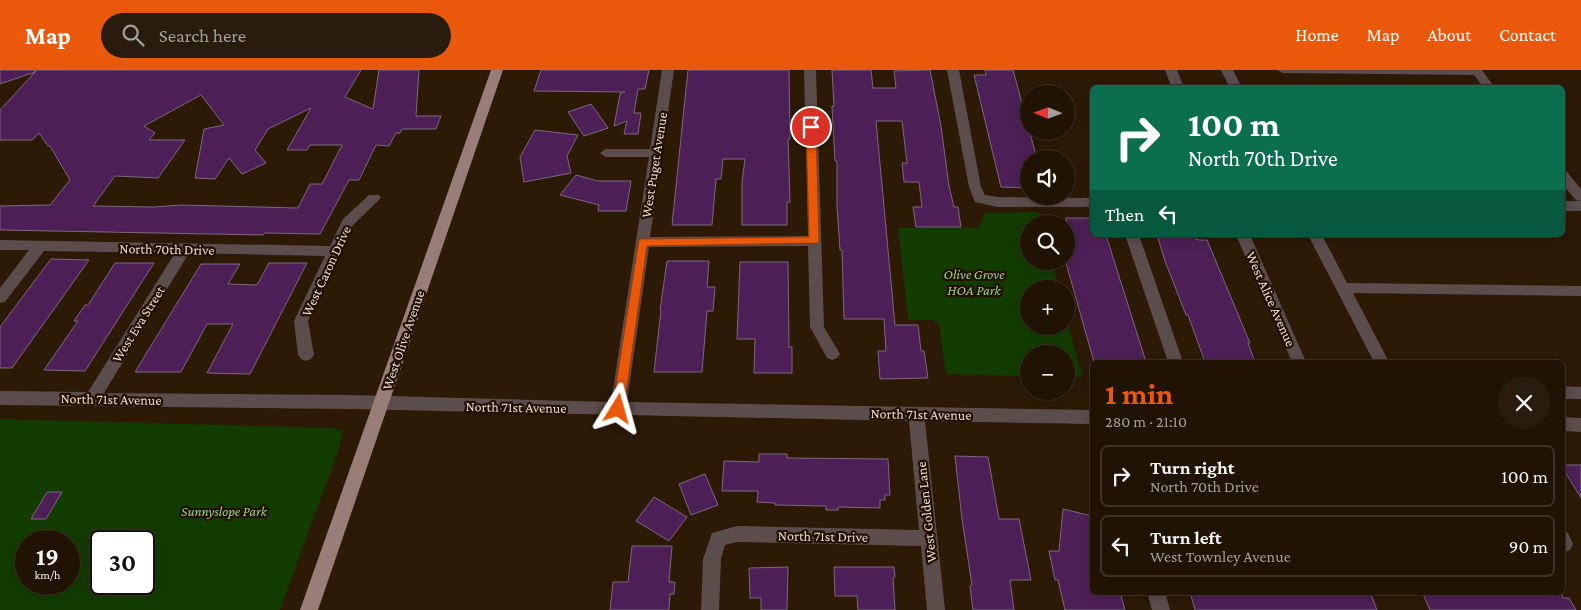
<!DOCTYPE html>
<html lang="en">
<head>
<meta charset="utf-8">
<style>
	body { margin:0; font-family:"Crimson Pro",serif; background:#291c0e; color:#f1f3f6; height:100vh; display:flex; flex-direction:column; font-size:19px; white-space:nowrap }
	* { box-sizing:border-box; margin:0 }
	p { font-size:16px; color:#a29e9a }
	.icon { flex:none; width:28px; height:28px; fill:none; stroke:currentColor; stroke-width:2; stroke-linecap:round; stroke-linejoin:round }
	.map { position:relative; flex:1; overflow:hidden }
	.side { position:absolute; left:1090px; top:290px; width:475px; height:235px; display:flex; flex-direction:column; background:#211304; border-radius:8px; box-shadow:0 2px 12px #0003,0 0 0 1px #3e3226 }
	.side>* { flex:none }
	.top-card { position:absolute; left:1090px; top:15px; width:475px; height:152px; border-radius:8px; box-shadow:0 2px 12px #0003,0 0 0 1px #3e3226; background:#0b6e4f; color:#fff; overflow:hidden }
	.needle { width:32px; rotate:271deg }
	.buttons { position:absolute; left:1020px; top:15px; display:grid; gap:10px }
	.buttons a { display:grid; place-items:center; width:55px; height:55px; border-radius:50%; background:#211304; box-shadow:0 2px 12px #0003,0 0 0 1px #3e3226; font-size:25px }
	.speed { position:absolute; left:15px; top:460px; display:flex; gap:10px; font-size:25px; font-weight:700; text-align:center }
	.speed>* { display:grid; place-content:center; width:65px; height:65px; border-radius:50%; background:#211304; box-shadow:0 2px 12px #0003,0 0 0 1px #3e3226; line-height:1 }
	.speed small { font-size:12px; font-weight:400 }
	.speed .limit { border:2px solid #111; border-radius:8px; background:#fff; color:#111 }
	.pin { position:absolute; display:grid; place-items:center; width:42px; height:42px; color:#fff; margin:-21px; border:2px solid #fff; border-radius:50%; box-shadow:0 1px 5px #0007 }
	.me { position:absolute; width:55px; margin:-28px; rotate:8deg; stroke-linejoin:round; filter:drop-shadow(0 0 4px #0008) }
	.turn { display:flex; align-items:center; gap:18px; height:105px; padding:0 15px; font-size:22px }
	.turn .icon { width:65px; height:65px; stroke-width:2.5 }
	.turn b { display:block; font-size:35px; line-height:42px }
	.then { display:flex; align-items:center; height:48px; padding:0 15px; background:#0003; gap:10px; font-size:19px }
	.round { display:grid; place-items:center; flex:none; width:52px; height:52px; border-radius:26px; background:#291c0e }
	.summary { display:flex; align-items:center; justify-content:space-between; height:85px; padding:0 15px }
	h1 { font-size:30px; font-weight:700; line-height:38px; color:#ea580c }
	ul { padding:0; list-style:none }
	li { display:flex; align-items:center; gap:15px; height:62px; margin:0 10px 8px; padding:0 5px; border:2px solid #3e3226; border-radius:8px }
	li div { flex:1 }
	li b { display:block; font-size:19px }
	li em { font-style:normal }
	header { display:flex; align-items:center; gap:30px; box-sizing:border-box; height:70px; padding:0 25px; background:#ea580c; color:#fff }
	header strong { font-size:24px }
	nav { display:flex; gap:28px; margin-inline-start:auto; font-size:18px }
	.search { width:350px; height:45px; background:#291c0e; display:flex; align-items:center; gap:12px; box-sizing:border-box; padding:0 18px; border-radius:28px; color:#a29e9a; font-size:19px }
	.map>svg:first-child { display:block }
</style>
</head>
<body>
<header>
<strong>Map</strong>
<div class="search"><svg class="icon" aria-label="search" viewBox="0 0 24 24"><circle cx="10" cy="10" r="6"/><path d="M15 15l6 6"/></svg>Search here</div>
<nav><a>Home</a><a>Map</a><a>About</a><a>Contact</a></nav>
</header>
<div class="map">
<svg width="1581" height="540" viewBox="0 0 1581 540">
	<rect width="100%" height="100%" fill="#2c1906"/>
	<g fill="#133c00" fill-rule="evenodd">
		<path d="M1039,142L1042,154H1029V191H1052L1059,219H1029V256H1066V246L1082,307H1066V284H1029V306L946,304L939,254L932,250H908L898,158H979L985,143Z"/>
		<path d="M0,349L331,358L343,361L339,378L280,540H0ZM26,471H69V514H26ZM101,471H144V514H101Z"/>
	</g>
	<g fill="#4c2056" stroke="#7b6880" fill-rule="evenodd">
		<path d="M0,0H35V2L37,0H361L345,27L373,39L379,0H419L416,46H441L436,59H402L400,63H396L389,76L376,75L359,110H349L320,164L265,163L263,165L0,160V136L50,135L70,110L50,76H48L39,63L32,70H0V40L35,2L0,14ZM201,25L224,55L204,59L195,108L215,109L229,88L242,104L266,93L255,80L268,59L311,38L287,80H307L310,75H342L322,114H310L298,138L181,135L154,137L93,136L115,106L158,108L185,70H149L155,63L144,56Z"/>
		<path d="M541,0H649L645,19H638L634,43H641L638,64H624L627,51L614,56L620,24L625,22L534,21Z"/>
		<path d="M688,0H789L790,69H788L790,132H787V155H742V112L745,89H723L721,109H716L712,155H672Z"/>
		<path d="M832,0H871L873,18H896L894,1L930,0L941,56L949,116L954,137H958L961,157H916L913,137H922L919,112H904L902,93H907L902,51H876L895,255H918L921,281H924L928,308L880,309L878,281H886L884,249H844L842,180H840L837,136V91H835L832,36H834Z"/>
		<path d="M985,0H1013L1037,89H1029V118L1001,117L974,5H986Z"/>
		<path d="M591,34L608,58L584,66L568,42Z"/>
		<path d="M535,60L578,65L567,86L571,103L524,112L520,87Z"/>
		<path d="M576,105L598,111H631L626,141H598L599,135L560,125Z"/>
		<path d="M1066,148H1092V165H1106L1146,292H1094L1066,193Z"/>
		<path d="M1157,165H1195L1197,170H1207L1250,273H1248L1255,292H1205L1188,245H1186L1165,191Z"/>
		<path d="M51,189L89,190L12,298H0V257Z"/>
		<path d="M667,191H709L707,217H715L713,241H707L702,302H654L661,240H660Z"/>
		<path d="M740,192H788L789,277H792V303H754L755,269H737Z"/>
		<path d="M115,193H154L85,301L44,300L78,251H74L85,235H88Z"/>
		<path d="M269,193H307L250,304L207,303L233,254H207L181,302H135L201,194H240L228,214L257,215Z"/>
		<path d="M759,384H787V388L888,389L890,425H885V430H880V438L838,437V440H826V436L775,435V433L757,432L758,421H722L724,391L759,392Z"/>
		<path d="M955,386L988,387L999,449H1019L1031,510H1010L1014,540H973L970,516L972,515L962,449Z"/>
		<path d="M1562,395H1581V428L1562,397Z"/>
		<path d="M705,404L718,435L691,445L679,414Z"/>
		<path d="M47,422H62L46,449H31Z"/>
		<path d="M654,427L687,447L669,471L636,451Z"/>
		<path d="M1063,439L1092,446V522H1120L1125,540H1065L1058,510H1055L1049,481H1059Z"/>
		<path d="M632,476H672L669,512H675L674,524H670L669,540H610L613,512H628Z"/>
		<path d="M788,497L787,540H761V528H750L749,498Z"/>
		<path d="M834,497H894L895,507L893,508L895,540H858L857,526H835Z"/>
		<path d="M1190,522H1370L1377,540H1195Z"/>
		<path d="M1422,522H1561L1563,528H1569L1576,540H1430Z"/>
	</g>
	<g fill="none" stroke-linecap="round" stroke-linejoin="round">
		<g fill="#5b4d4b" fill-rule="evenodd">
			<path d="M662,0H674L650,167L808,166L804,0H816L824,257L840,284L837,288L832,290L827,288L810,257L808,176L649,177L627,332L1092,340V354L925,351L945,540H927L921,476L737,472L725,475L721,489L719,540H701L703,489L712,463L737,456L919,460L909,351L349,339L0,335V321L88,322L175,183L44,181L5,232L0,233V218L29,180H0V170L330,176L343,149L369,125H379L381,128L353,155L308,251L314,285L311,289L306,291L301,289L298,285L294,251L325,186L189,183L104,323L349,325L611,332L649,87H606L600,83L606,79H650Z"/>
			<path d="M947,0H959L981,117L985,125L997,127L1092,128V137H997L975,132L969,117Z"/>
			<path d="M1165,0H1177L1184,18H1172Z"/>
			<path d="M1221,0H1233L1242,18H1230Z"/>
			<path d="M1277,0H1482L1495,18H1484L1474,5L1283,3Z"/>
			<path d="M1562,101L1567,102L1581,119V141H1562V131H1581L1576,130L1562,114Z"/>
			<path d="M1125,165H1139L1183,292H1168Z"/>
			<path d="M1236,165H1250L1306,292H1292Z"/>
			<path d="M1308,165H1322L1347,213L1581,216V226L1353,223L1389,292H1374Z"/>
			<path d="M1562,316L1581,317V329H1562Z"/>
			<path d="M1562,347L1581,348V362L1562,361Z"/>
			<path d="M1562,461L1568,463L1573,474L1570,480L1562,483Z"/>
			<path d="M1147,522H1165L1170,540H1152Z"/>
		</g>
		<path fill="#997d78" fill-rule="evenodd" d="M491,0H503L318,540H300Z"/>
	</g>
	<path fill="#ea580c" stroke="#983908" d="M811,54L816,57L819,171L818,173L647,176L624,339L623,343H614L612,339L639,169L809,167L806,57Z"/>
	<g text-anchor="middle" stroke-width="4.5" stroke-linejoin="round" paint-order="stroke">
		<g font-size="14" fill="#ebddd2" stroke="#220f01">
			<text transform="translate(654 95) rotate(-81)" y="5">West Puget Avenue</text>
			<text transform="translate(167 179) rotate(1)" y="5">North 70th Drive</text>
			<text transform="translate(326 201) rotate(-65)" y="5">West Caron Drive</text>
			<text transform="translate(1271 229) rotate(66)" y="5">West Alice Avenue</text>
			<text transform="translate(138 254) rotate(-58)" y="5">West Eva Street</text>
			<text transform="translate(403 270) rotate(-71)" y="5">West Olive Avenue</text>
			<text transform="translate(111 329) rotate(1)" y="5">North 71st Avenue</text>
			<text transform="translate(516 337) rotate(1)" y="5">North 71st Avenue</text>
			<text transform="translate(921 344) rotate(1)" y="5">North 71st Avenue</text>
			<text transform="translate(926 442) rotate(-96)" y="5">West Golden Lane</text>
			<text transform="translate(823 466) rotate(1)" y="5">North 71st Drive</text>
		</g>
		<g font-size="14" font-style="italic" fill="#94d47f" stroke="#220f01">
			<text x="974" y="209">Olive Grove<tspan x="974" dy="16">HOA Park</tspan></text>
			<text x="224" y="446">Sunnyslope Park</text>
		</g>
	</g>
</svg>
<div class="buttons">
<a><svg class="needle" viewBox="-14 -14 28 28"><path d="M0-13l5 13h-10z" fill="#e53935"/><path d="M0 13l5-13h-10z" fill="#a29e9a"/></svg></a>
<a><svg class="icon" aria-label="sound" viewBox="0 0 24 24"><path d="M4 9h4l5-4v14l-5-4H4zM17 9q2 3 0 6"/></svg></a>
<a><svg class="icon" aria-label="search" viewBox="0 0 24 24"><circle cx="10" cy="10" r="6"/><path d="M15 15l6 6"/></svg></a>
<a>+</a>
<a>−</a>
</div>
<div class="speed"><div>19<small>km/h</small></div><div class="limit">30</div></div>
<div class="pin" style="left:811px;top:57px;background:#d93025"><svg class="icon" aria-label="arrive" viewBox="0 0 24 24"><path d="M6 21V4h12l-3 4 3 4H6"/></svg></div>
<svg class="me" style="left:618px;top:339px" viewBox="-20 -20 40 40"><path d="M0-17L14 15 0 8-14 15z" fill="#ea580c" stroke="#fff" stroke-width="4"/></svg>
<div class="top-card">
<div class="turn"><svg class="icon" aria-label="right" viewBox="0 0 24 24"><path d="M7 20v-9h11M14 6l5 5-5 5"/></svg><div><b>100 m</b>North 70th Drive</div></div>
<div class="then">Then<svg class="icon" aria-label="left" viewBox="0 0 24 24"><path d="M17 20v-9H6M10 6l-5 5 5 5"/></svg></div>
</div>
<section class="side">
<div class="summary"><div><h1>1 min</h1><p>280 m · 21:10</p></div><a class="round"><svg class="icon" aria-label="close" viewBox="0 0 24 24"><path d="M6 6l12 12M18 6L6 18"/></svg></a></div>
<ul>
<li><svg class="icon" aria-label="right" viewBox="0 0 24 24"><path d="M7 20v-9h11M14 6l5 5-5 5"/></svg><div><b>Turn right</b><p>North 70th Drive</p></div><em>100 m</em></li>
<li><svg class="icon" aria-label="left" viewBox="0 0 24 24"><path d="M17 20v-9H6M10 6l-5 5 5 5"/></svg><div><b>Turn left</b><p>West Townley Avenue</p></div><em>90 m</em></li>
</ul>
</section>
</div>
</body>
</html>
